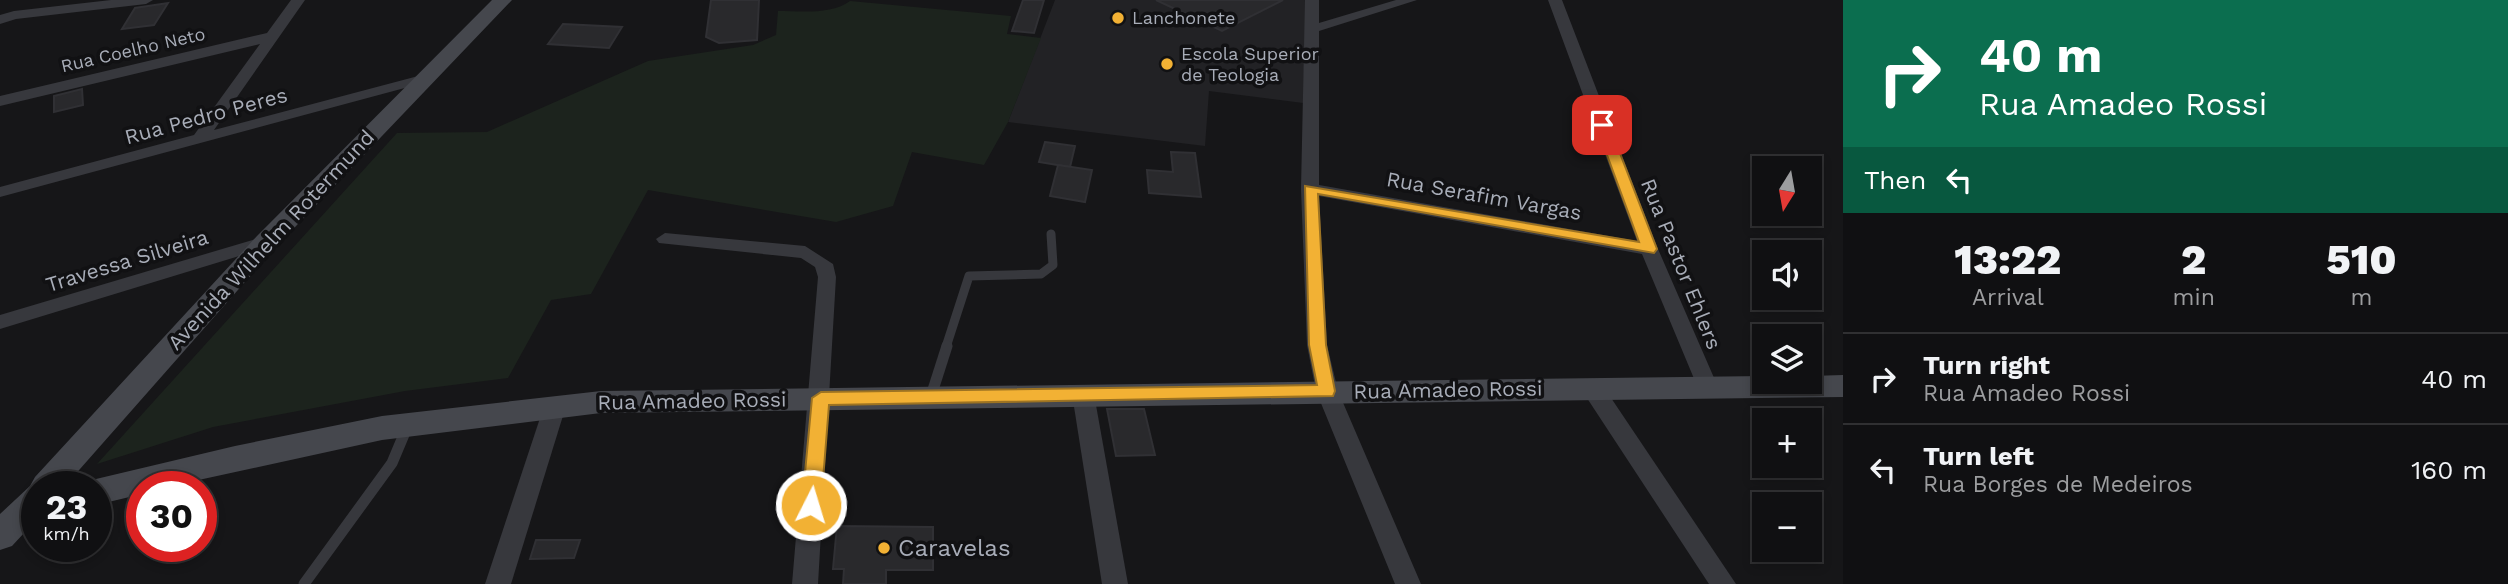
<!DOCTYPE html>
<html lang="en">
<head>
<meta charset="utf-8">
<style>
	body { margin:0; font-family:"Work Sans",sans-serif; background:#1e1e20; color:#f1f3f6; height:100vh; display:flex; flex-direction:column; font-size:26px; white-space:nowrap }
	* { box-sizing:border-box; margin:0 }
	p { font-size:23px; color:#9c9d9f }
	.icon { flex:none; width:38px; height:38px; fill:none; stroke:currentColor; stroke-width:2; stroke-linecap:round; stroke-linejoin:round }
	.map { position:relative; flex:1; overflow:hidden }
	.side { display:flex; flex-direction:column; background:#101012; width:665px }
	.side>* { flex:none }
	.guide { background:#0b6e4f; color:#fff; overflow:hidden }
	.needle { width:46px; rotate:191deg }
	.fabs { position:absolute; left:1752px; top:156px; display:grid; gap:14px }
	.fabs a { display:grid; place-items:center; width:70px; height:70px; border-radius:0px; background:#101012; box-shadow:0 4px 10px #0003,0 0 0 2px #303032; font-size:35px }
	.speed { position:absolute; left:21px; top:471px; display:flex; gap:14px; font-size:35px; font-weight:700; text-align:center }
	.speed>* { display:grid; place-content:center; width:91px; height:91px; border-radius:50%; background:#101012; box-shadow:0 4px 10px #0003,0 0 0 2px #303032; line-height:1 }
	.speed small { font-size:18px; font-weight:400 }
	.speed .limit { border:10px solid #d22; background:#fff; color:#111 }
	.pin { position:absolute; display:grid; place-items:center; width:60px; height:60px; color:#fff; margin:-30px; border-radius:14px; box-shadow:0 4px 10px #0006 }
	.me { position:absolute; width:77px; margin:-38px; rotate:5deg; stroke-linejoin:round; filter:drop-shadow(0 0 5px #0008) }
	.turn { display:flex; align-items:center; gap:24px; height:147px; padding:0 21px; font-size:32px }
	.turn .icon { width:91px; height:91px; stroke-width:2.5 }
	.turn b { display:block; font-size:49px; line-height:60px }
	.then { display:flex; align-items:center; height:66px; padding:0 21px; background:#0003; gap:14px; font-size:26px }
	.eta { display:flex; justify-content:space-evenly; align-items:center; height:119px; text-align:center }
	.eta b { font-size:42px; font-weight:800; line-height:49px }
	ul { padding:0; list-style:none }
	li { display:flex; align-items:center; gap:21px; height:91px; padding:0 21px; border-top:2px solid #303032 }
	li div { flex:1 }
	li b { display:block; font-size:26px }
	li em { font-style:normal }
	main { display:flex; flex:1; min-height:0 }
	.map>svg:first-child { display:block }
</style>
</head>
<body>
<main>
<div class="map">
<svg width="1843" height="584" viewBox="0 0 1843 584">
	<rect width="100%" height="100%" fill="#161618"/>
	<path fill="#222225" d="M1055,0H1306L1303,103L1209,91L1205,146L1008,122Z"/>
	<path fill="#1c231d" d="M850,1L1011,16L1007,34L1041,38L1008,122L984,165L912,152L893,206L836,222L648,190L591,294L551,300L508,378L405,391L213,427L97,464L397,133L487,132L648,61L753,45L776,35L778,11C801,11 831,15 850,1Z"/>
	<g fill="#29292c" stroke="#303034" stroke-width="2">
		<path d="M711,0H759L757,40L719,43L706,37Z"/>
		<path d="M1023,0H1044L1034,33L1012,31Z"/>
		<path d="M1156,0H1283L1222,31Z"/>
		<path d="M168,3L154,25L122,29L135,8Z"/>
		<path d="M563,24L622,27L609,48L548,44Z"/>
		<path d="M82,89L83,105L54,112V96Z"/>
		<path d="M1045,142L1075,146L1070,167L1039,162Z"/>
		<path d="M1171,152L1195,153L1201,197L1149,193L1147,170L1173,172Z"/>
		<path d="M1058,165L1092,170L1085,202L1050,196Z"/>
		<path d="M1107,409H1144L1155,455L1116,456Z"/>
		<path d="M837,526L933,527V570H886V584H843L844,569H833Z"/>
		<path d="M536,540H580L574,558L530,559Z"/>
	</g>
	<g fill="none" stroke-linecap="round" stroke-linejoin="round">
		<path stroke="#37383d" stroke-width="9" d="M946,347L969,276L1041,274L1053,265L1051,234"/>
		<g stroke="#37383d" stroke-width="11">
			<path d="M931,396L947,346"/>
			<path d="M304,584L392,463L408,425"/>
		</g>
		<g fill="#37383d" fill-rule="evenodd">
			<path d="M111,0H153L146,4L16,19L0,24V15L14,11Z"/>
			<path d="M291,0H305L214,130L422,75L429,79L427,82L0,197V187L194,135L260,44L0,106V96L267,33Z"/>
			<path d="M1305,0H1319V23L1396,0H1417L1319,31V185L1637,241L1548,0H1562L1658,249L1718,387L1714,393H1700L1642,254L1319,196L1327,345L1338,391L1421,584H1395L1316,391L1307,345L1301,189Z"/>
			<path d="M665,233L805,246L833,264L836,277L818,584H792L818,277L815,267L801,258L659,243L656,239Z"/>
			<path d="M266,236L275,242L272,246L0,329V315Z"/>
			<path d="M1593,381L1601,383L1736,584H1709L1585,395L1582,389L1585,383Z"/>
			<path d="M1083,386L1091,388L1094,394L1128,584H1102L1072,394L1075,388Z"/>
			<path d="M555,398L563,400L566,406L511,584H485L544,406L547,400Z"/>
		</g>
		<g fill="#45474d" fill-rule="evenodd">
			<path d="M492,0H512L275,248L65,486H37V519L12,546L0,550V514L30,486L35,477L257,236Z"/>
			<path d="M1843,375V397L601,413L382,440L171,486H142V494L96,505V486H83L96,479L235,446L382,416L601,391L1764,376V382H1810V376Z"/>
		</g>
	</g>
	<path fill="#f2b134" stroke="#9d7322" stroke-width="2" d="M1602,121L1609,125L1657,249L1654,253L1318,194L1326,345L1335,391L1333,396L829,405L821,505L818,510H805L802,505L812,398L821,392L1317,385L1309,345L1305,186L1639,242L1596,125Z"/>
	<g fill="#f2b134" stroke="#111113" stroke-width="2.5">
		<circle cx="1118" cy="18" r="7"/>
		<circle cx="1167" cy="64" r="7"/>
		<circle cx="884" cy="548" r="7"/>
	</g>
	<g text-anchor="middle" stroke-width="7" stroke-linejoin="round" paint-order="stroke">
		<g font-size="18" fill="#a8adb8" stroke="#111113" text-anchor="start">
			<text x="1132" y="24">Lanchonete</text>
			<text x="1181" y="60">Escola Superior<tspan x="1181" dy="21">de Teologia</tspan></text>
		</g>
		<g font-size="18" fill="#a8adb8" stroke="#111113">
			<text transform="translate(133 50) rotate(-13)" y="6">Rua Coelho Neto</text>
		</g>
		<g font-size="21" fill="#a8adb8" stroke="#111113">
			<text transform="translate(206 116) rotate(-15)" y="7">Rua Pedro Peres</text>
			<text transform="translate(1484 196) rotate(10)" y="7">Rua Serafim Vargas</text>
			<text transform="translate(271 240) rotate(-47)" y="7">Avenida Wilhelm Rotermund</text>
			<text transform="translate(127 261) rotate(-17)" y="7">Travessa Silveira</text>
			<text transform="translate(1681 264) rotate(68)" y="7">Rua Pastor Ehlers</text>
			<text transform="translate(1448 390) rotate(-1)" y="7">Rua Amadeo Rossi</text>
			<text transform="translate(692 401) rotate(-1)" y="7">Rua Amadeo Rossi</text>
		</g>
		<g font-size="24" fill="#a8adb8" stroke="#111113" text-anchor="start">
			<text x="898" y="556">Caravelas</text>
		</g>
	</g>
</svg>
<div class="fabs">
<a><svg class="needle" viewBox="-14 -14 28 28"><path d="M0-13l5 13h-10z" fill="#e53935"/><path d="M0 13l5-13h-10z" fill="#9c9d9f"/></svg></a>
<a><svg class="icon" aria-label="sound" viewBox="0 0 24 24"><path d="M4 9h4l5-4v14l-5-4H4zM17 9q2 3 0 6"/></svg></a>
<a><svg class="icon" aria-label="layers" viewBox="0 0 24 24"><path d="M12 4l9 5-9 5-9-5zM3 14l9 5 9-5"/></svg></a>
<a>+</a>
<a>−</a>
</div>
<div class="speed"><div>23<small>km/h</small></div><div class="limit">30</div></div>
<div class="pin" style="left:1602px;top:125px;background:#d93025"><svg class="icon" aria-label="arrive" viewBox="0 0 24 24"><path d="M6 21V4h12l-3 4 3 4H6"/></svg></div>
<svg class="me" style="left:811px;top:505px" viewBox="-20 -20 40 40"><circle r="17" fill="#f2b134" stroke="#fff" stroke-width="3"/><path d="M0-11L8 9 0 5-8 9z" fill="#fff"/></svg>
</div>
<section class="side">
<div class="guide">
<div class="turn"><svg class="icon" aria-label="right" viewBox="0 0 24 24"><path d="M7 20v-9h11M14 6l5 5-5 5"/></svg><div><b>40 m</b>Rua Amadeo Rossi</div></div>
<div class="then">Then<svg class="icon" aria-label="left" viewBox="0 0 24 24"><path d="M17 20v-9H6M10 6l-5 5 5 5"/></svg></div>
</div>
<div class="eta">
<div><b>13:22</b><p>Arrival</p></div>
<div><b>2</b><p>min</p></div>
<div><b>510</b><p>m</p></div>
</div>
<ul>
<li><svg class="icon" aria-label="right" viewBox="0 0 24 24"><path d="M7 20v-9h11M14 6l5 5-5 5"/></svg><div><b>Turn right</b><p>Rua Amadeo Rossi</p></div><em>40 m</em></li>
<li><svg class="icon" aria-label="left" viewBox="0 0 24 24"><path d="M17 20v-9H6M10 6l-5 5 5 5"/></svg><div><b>Turn left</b><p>Rua Borges de Medeiros</p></div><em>160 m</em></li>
</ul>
</section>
</main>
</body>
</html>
